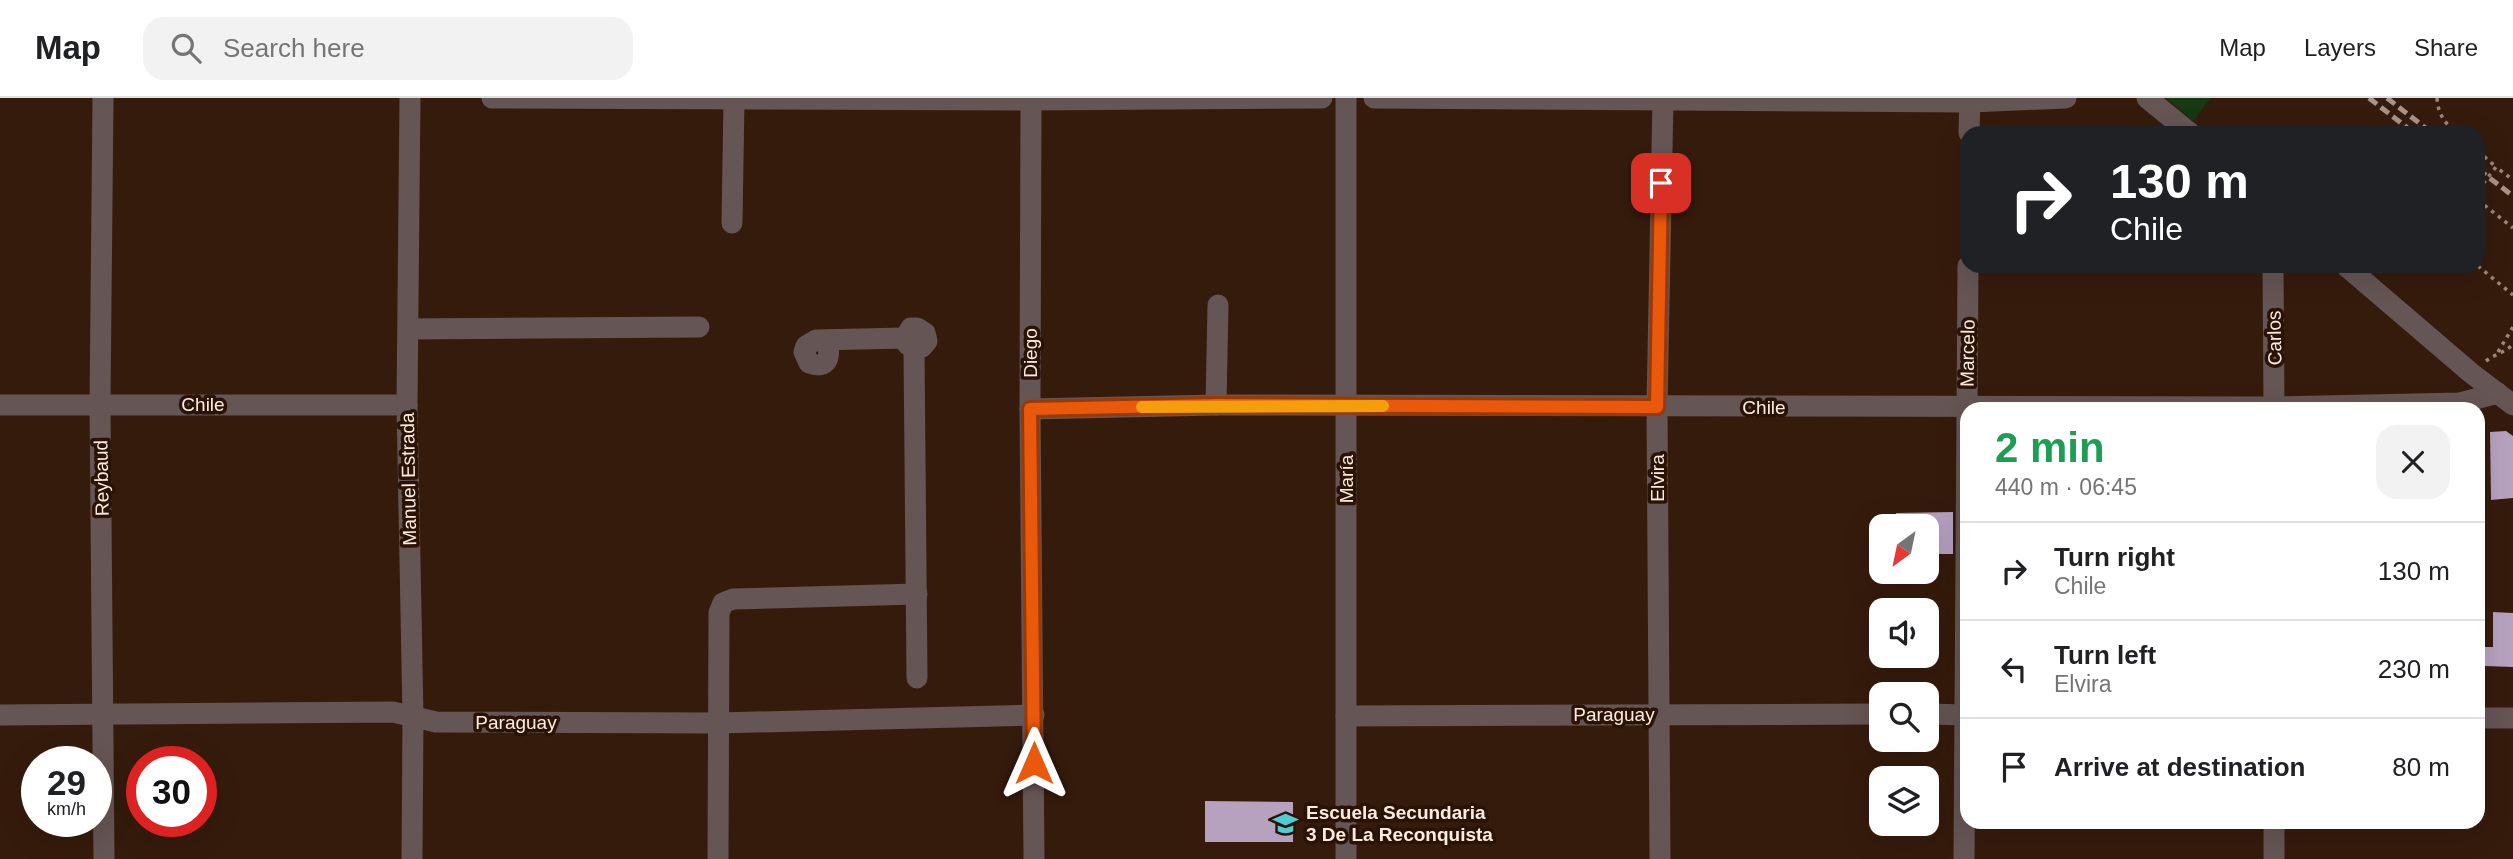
<!DOCTYPE html>
<html lang="en">
<head>
<meta charset="utf-8">
<style>
	body { margin:0; font-family:Helvetica,sans-serif; background:#f2f2f2; color:#202124; height:100vh; display:flex; flex-direction:column; font-size:26px; white-space:nowrap }
	* { box-sizing:border-box; margin:0 }
	p { font-size:23px; color:#757577 }
	.icon { flex:none; width:38px; height:38px; fill:none; stroke:currentColor; stroke-width:2; stroke-linecap:round; stroke-linejoin:round }
	.map { position:relative; flex:1; overflow:hidden }
	.side { position:absolute; left:1960px; top:304px; width:525px; height:427px; display:flex; flex-direction:column; background:#fff; border-radius:21px; box-shadow:0 7px 28px #0002 }
	.side>* { flex:none }
	.banner { position:absolute; left:1960px; top:28px; width:525px; height:147px; border-radius:21px; box-shadow:0 7px 28px #0002; background:#202124; color:#fff; overflow:hidden }
	.needle { width:46px; rotate:213deg }
	.fabs { position:absolute; left:1869px; top:416px; display:grid; gap:14px }
	.fabs a { display:grid; place-items:center; width:70px; height:70px; border-radius:14px; background:#fff; box-shadow:0 7px 28px #0002; font-size:35px }
	.speed { position:absolute; left:21px; top:648px; display:flex; gap:14px; font-size:35px; font-weight:700; text-align:center }
	.speed>* { display:grid; place-content:center; width:91px; height:91px; border-radius:50%; background:#fff; box-shadow:0 7px 28px #0002; line-height:1 }
	.speed small { font-size:18px; font-weight:400 }
	.speed .limit { border:10px solid #d22; background:#fff; color:#111 }
	.pin { position:absolute; display:grid; place-items:center; width:60px; height:60px; color:#fff; margin:-30px; border-radius:14px; box-shadow:0 4px 10px #0006 }
	.me { position:absolute; width:77px; margin:-38px; rotate:0deg; stroke-linejoin:round; filter:drop-shadow(0 0 5px #0008) }
	.turn { display:flex; align-items:center; gap:24px; height:147px; padding:0 35px; font-size:32px }
	.turn .icon { width:91px; height:91px; stroke-width:2.5 }
	.turn b { display:block; font-size:49px; line-height:60px }
	.round { display:grid; place-items:center; flex:none; width:74px; height:74px; border-radius:21px; background:#f2f2f2 }
	.overview { display:flex; align-items:center; justify-content:space-between; height:119px; padding:0 35px }
	h1 { font-size:42px; font-weight:700; line-height:52px; color:#1e9e55 }
	ul { padding:0; list-style:none }
	li { display:flex; align-items:center; gap:21px; height:98px; padding:0 35px; border-top:2px solid #e0e0e0 }
	li div { flex:1 }
	li b { display:block; font-size:26px }
	li em { font-style:normal }
	header { display:flex; align-items:center; gap:42px; box-sizing:border-box; height:98px; padding:0 35px; background:#fff; border-bottom:2px solid #e0e0e0 }
	header strong { font-size:33px }
	nav { display:flex; gap:38px; margin-inline-start:auto; font-size:24px }
	.search { width:490px; height:63px; background:#f2f2f2; display:flex; align-items:center; gap:18px; box-sizing:border-box; padding:0 24px; border-radius:21px; color:#757577; font-size:26px }
	.map>svg:first-child { display:block }
</style>
</head>
<body>
<header>
<strong>Map</strong>
<div class="search"><svg class="icon" aria-label="search" viewBox="0 0 24 24"><circle cx="10" cy="10" r="6"/><path d="M15 15l6 6"/></svg>Search here</div>
<nav><a>Map</a><a>Layers</a><a>Share</a></nav>
</header>
<div class="map">
<svg width="2513" height="761" viewBox="0 0 2513 761">
	<rect width="100%" height="100%" fill="#351b0c"/>
	<path fill="#163914" d="M2166,0H2211L2193,23Z"/>
	<g fill="#b6a1bf">
		<path d="M2506,333L2513,338V400L2491,402L2490,334Z"/>
		<path d="M1953,414V456H1927V429H1896V415Z"/>
		<path d="M2493,514L2513,515V569L2485,568V549H2493Z"/>
		<path d="M1205,703L1293,704V744H1205Z"/>
	</g>
	<g fill="none" stroke-linecap="round" stroke-linejoin="round">
		<g stroke="#9c8679" stroke-width="3.5" stroke-dasharray="3.5 5" stroke-linecap="butt">
			<path d="M2437,0C2438,16 2444,24 2456,35"/>
			<path d="M2478,53L2496,69"/>
			<path d="M2478,92L2496,69L2513,82"/>
			<path d="M2478,102L2513,130"/>
			<path d="M2478,168L2513,197"/>
			<path d="M2498,254L2513,229"/>
			<path d="M2486,263C2495,256 2506,254 2513,246"/>
		</g>
		<g stroke="#655554" stroke-width="21">
			<path d="M103,0L100,306L104,761"/>
			<path d="M410,0L407,307L413,619L412,761"/>
			<path d="M492,0L1031,2L1322,0"/>
			<path d="M1031,0L1030,311L1034,761"/>
			<path d="M1346,0V761"/>
			<path d="M1374,0L1970,4L2066,0"/>
			<path d="M2147,0L2190,35"/>
			<path d="M1969,35L1970,0"/>
			<path d="M732,125L734,1"/>
			<path d="M2273,168L2274,312"/>
			<path d="M2346,168L2471,275L2513,307"/>
			<path d="M408,231L699,229"/>
			<path d="M905,240L911,230H917L925,235L927,243L922,249L914,251"/>
			<path d="M827,243C831,259 828,272 809,265L804,254L806,248L816,242L905,240L907,246L914,251L917,580"/>
			<path d="M0,307H407"/>
			<path d="M1216,307L1218,207"/>
			<path d="M1030,311L1216,307L2274,309L2460,305L2498,295"/>
			<path d="M1927,616L1967,617"/>
			<path d="M0,617L393,614L436,624L719,625L1034,617"/>
			<path d="M1346,618L1881,616"/>
			<path d="M2478,620H2513"/>
			<path d="M718,761L719,515L723,505L733,501L917,496"/>
			<path d="M1660,761L1657,309L1663,0"/>
			<path d="M1964,761L1968,168"/>
			<path d="M2274,761V724"/>
		</g>
		<g stroke="#a89387" stroke-width="5" stroke-dasharray="10 5" stroke-linecap="butt">
			<path d="M2369,0L2414,35"/>
			<path d="M2387,0L2432,35"/>
			<path d="M2478,71L2513,98"/>
		</g>
	</g>
	<g fill="none" stroke-linecap="round" stroke-linejoin="round">
		<defs>
			<path id="route" d="M1034,665L1030,311L1216,307L1657,309L1661,85"/>
		</defs>
		<use href="#route" stroke="#983908" stroke-width="18"/>
		<use href="#route" stroke="#ea580c" stroke-width="12"/>
		<path stroke="#f59e0b" stroke-width="12" d="M1142,309L1383,308"/>
	</g>
	<defs>
		<symbol id="school-bare" viewBox="-9 -9 18 18"><path d="M0-5L7-2L0 1L-7-2ZM-4 1L0 2.5L4 1V4Q0 6-4 4Z" fill="#51ccd2" stroke="#2a1204" stroke-width="2.5" paint-order="stroke"/></symbol>
	</defs>
	<g fill-rule="evenodd">
		<use href="#school-bare" x="1268" y="708" width="35" height="35"/>
	</g>
	<g text-anchor="middle" stroke-width="7" stroke-linejoin="round" paint-order="stroke">
		<g font-size="19" fill="#feece2" stroke="#2a1204">
			<text transform="translate(2274 240) rotate(-91)" y="7">Carlos</text>
			<text transform="translate(1030 255) rotate(-90)" y="7">Diego</text>
			<text transform="translate(1967 255) rotate(-89)" y="7">Marcelo</text>
			<text x="203" y="313">Chile</text>
			<text x="1764" y="316">Chile</text>
			<text transform="translate(101 380) rotate(-91)" y="7">Reybaud</text>
			<text transform="translate(1657 380) rotate(-90)" y="7">Elvira</text>
			<text transform="translate(408 381) rotate(-91)" y="7">Manuel Estrada</text>
			<text transform="translate(1346 381) rotate(-90)" y="7">María</text>
			<text x="1614" y="623">Paraguay</text>
			<text x="516" y="631">Paraguay</text>
		</g>
		<g font-size="19" font-weight="bold" fill="#feece2" stroke="#2a1204" text-anchor="start">
			<text x="1306" y="721">Escuela Secundaria<tspan x="1306" dy="22">3 De La Reconquista</tspan></text>
		</g>
	</g>
</svg>
<div class="fabs">
<a><svg class="needle" viewBox="-14 -14 28 28"><path d="M0-13l5 13h-10z" fill="#e53935"/><path d="M0 13l5-13h-10z" fill="#757577"/></svg></a>
<a><svg class="icon" aria-label="sound" viewBox="0 0 24 24"><path d="M4 9h4l5-4v14l-5-4H4zM17 9q2 3 0 6"/></svg></a>
<a><svg class="icon" aria-label="search" viewBox="0 0 24 24"><circle cx="10" cy="10" r="6"/><path d="M15 15l6 6"/></svg></a>
<a><svg class="icon" aria-label="layers" viewBox="0 0 24 24"><path d="M12 4l9 5-9 5-9-5zM3 14l9 5 9-5"/></svg></a>
</div>
<div class="speed"><div>29<small>km/h</small></div><div class="limit">30</div></div>
<div class="pin" style="left:1661px;top:85px;background:#d93025"><svg class="icon" aria-label="arrive" viewBox="0 0 24 24"><path d="M6 21V4h12l-3 4 3 4H6"/></svg></div>
<svg class="me" style="left:1034px;top:665px" viewBox="-20 -20 40 40"><path d="M0-17L14 15 0 8-14 15z" fill="#ea580c" stroke="#fff" stroke-width="4"/></svg>
<div class="banner">
<div class="turn"><svg class="icon" aria-label="right" viewBox="0 0 24 24"><path d="M7 20v-9h11M14 6l5 5-5 5"/></svg><div><b>130 m</b>Chile</div></div>
</div>
<section class="side">
<div class="overview"><div><h1>2 min</h1><p>440 m · 06:45</p></div><a class="round"><svg class="icon" aria-label="close" viewBox="0 0 24 24"><path d="M6 6l12 12M18 6L6 18"/></svg></a></div>
<ul>
<li><svg class="icon" aria-label="right" viewBox="0 0 24 24"><path d="M7 20v-9h11M14 6l5 5-5 5"/></svg><div><b>Turn right</b><p>Chile</p></div><em>130 m</em></li>
<li><svg class="icon" aria-label="left" viewBox="0 0 24 24"><path d="M17 20v-9H6M10 6l-5 5 5 5"/></svg><div><b>Turn left</b><p>Elvira</p></div><em>230 m</em></li>
<li><svg class="icon" aria-label="arrive" viewBox="0 0 24 24"><path d="M6 21V4h12l-3 4 3 4H6"/></svg><div><b>Arrive at destination</b></div><em>80 m</em></li>
</ul>
</section>
</div>
</body>
</html>
